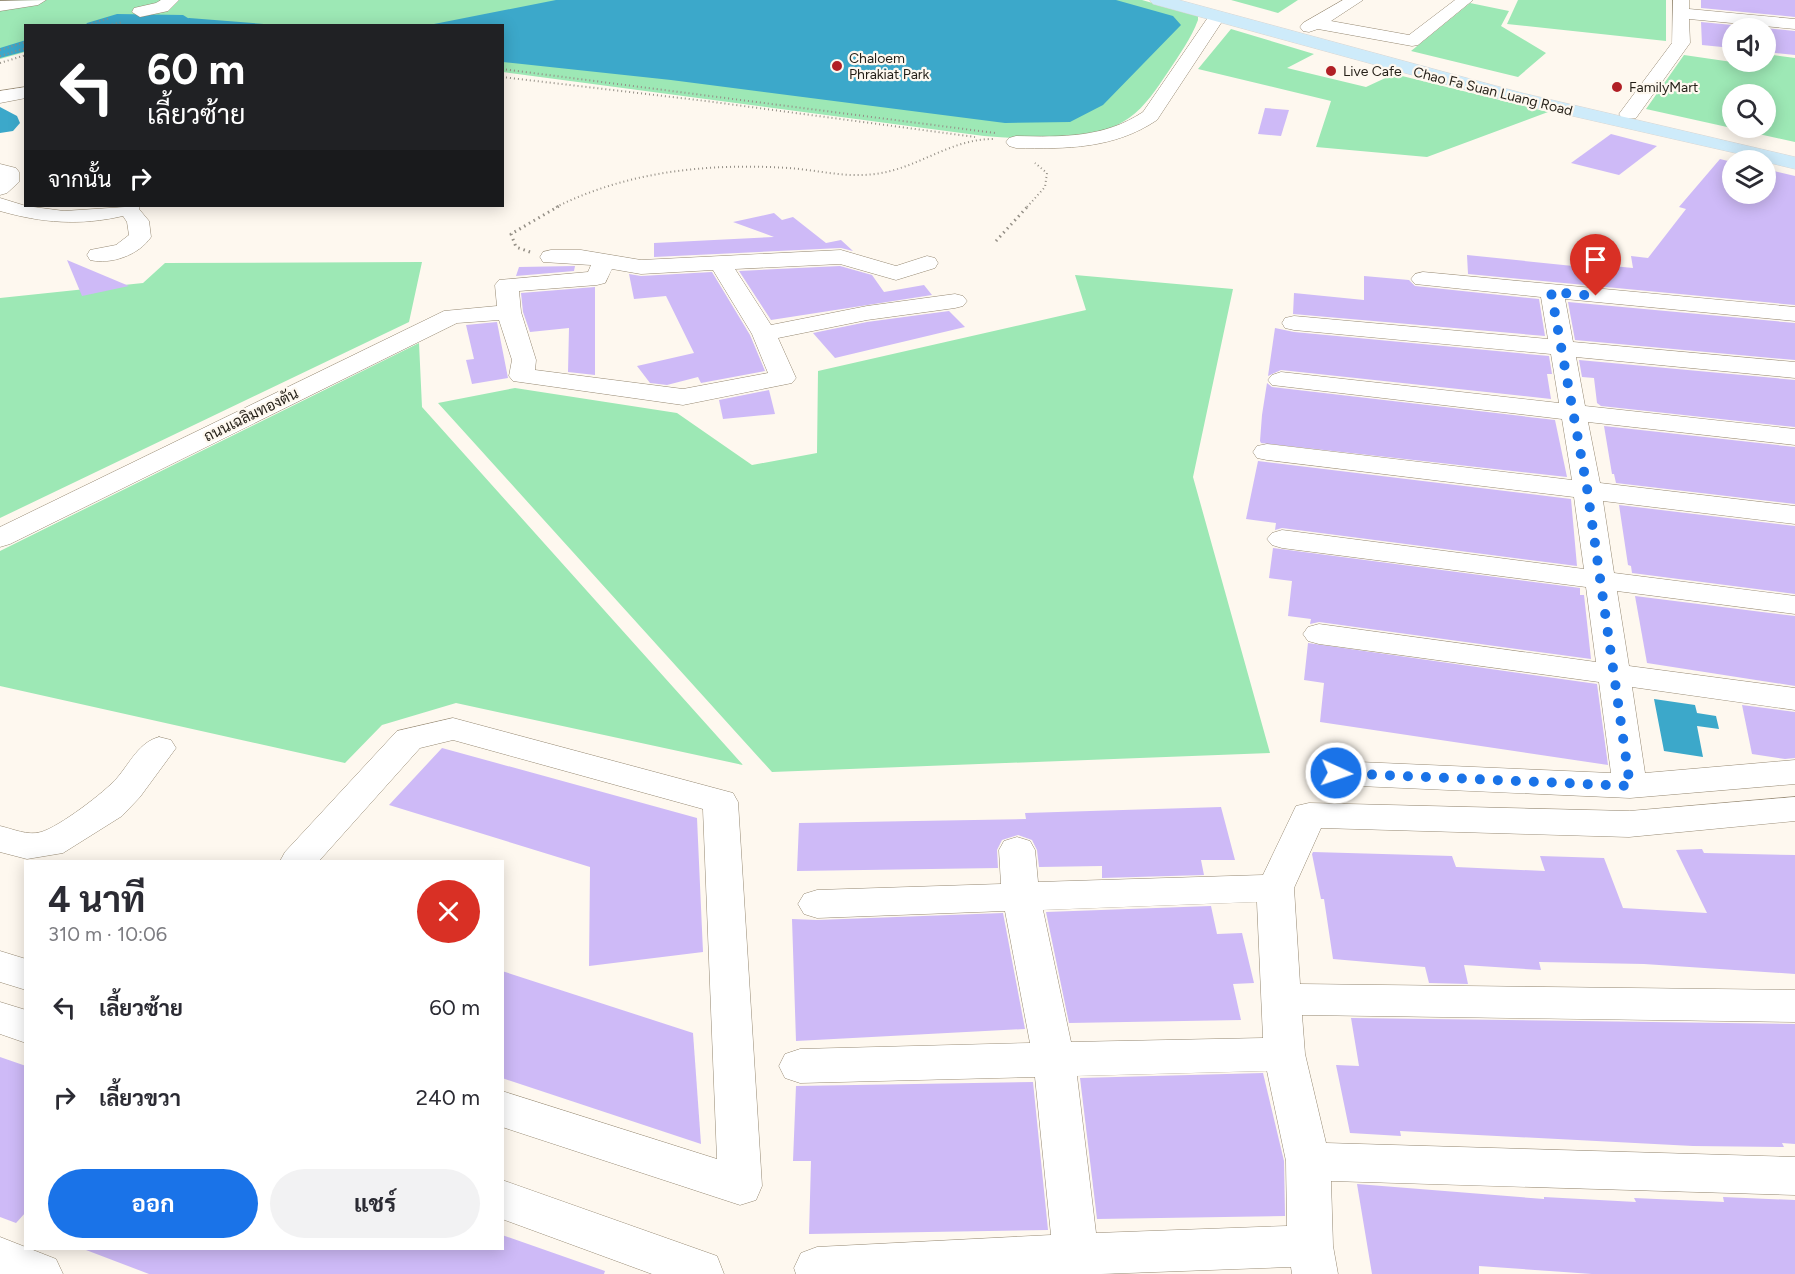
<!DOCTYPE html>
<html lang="th">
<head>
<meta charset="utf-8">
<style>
	body { margin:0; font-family:Figtree,Sarabun,sans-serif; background:#f2f2f3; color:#2b2b33; height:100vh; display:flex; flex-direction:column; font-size:22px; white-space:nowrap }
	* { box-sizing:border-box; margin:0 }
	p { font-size:20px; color:#7c7c81 }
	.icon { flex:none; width:33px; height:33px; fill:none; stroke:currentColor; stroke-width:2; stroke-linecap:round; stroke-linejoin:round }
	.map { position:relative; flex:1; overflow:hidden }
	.panel { position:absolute; left:24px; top:860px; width:480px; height:390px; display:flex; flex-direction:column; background:#fff; border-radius:0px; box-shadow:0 3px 15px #0003 }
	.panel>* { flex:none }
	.top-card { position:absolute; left:24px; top:24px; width:480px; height:183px; border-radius:0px; box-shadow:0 3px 15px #0003; background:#202124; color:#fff; overflow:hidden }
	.tools { position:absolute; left:1722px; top:18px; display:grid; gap:12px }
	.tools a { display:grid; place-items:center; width:54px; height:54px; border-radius:50%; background:#fff; box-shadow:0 3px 15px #0003; font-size:30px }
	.pin { position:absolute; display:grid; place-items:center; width:51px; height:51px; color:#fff; margin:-62px -26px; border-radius:50% 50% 50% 0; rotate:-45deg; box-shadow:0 0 6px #0007 }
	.pin .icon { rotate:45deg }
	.me { position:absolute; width:66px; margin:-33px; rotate:93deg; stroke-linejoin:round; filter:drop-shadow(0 0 4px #0008) }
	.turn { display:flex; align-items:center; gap:21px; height:126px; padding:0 24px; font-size:27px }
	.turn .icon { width:78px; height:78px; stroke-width:2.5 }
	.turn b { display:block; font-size:42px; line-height:51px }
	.then { display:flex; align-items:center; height:57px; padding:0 24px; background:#0003; gap:12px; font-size:22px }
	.round { display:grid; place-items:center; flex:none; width:63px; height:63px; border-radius:32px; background:#f2f2f3 }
	.head { display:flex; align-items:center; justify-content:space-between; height:102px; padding:0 24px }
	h1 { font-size:36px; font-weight:700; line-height:45px }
	.primary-button { display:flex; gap:12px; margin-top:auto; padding:12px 24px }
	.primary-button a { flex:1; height:69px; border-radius:36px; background:#1a73e8; color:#fff; font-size:24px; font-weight:700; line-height:69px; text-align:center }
	.primary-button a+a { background:#f2f2f3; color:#2b2b33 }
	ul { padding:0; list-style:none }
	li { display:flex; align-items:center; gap:18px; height:90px; padding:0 24px }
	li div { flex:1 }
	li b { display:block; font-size:22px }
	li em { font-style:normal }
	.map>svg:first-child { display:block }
</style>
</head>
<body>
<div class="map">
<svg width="1795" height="1274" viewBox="0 0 1795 1274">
	<rect width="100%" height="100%" fill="#fef8ef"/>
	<g fill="#9de8b5" fill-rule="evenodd">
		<path d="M0,0H1142L1198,16V20C1191,39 1179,55 1168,72C1157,88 1145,107 1129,118C1087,147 1032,139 984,136L503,72L502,26H26L25,52L0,59Z"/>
		<path d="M1231,0H1298L1278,13Z"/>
		<path d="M1518,0H1666V41L1507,24Z"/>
		<path d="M1470,3L1509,11L1501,26L1546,53L1518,77L1411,51Z"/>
		<path d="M1231,29L1314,54L1287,68L1366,87L1394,74L1548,112L1427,157L1316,147L1331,101L1198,69Z"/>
		<path d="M1766,54L1795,58V142L1646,109L1684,55L1732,62H1766ZM1732,94H1766V128H1732Z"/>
		<path d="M422,262L409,322L0,518V298L143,283L165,263Z"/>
		<path d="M1075,275L1233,289L1193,477L1270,753L772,772L438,403L515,388L677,413L752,465L817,453L818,371L1086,310Z"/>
		<path d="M419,343L422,407L743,765L456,703L382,725L345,763L0,686V551Z"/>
	</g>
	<g fill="#3ca8ca">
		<path d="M556,0H1116L1173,16L1181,25L1103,105L1070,122L1005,123L671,80L503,62L502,26L429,25Z"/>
		<path d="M189,18L277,25L176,24Z"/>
		<path d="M0,107L17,116L20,123L13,131L0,133Z"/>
		<path d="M1654,699L1695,705L1697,713L1716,716L1719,729L1697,726L1703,757L1664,751Z"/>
	</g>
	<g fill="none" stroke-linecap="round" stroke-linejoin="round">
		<g fill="#3ca8ca" fill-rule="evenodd">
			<path d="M117,14L183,15L191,20L183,25L85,26L87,23Z"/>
			<path d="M26,40V51L0,58V48Z"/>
		</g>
	</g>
	<g fill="#cebaf7">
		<path d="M1701,0H1795V17L1701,8Z"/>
		<path d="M1701,22L1795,31V55L1766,52V28H1732V48L1702,45Z"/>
		<path d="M1265,108L1289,110L1281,136L1258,134Z"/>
		<path d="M1611,134L1657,146L1619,175L1571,163Z"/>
		<path d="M1720,159L1732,162V194H1766V169L1795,176V305L1468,274L1467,255L1573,266V262L1633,268L1631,256L1648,258L1686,209L1679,207Z"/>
		<path d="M774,213L782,220L793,217L826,243L841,240L853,251L841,248L654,257V243L774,237L733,222Z"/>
		<path d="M67,260L129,286L82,296Z"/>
		<path d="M575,266L574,271L516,276L519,267Z"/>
		<path d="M840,266L872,275L884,292L924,285L932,295L771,320L739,271Z"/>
		<path d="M712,272L750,335L765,371L701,383L698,377L667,385L650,383L637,366L694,353L666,296L634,299L629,274L641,276Z"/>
		<path d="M1364,276L1409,280L1415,286L1539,299L1545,336L1293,314L1294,293L1364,300Z"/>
		<path d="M595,287V375L568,372L569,328L530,332L523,312L521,293Z"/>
		<path d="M1568,302L1795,323V360L1575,340Z"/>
		<path d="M949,311L965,327L835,358L813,333L867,322Z"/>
		<path d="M497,322L508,378L472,384L466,360L474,359L466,325Z"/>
		<path d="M1275,328L1294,332L1549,356L1552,374H1547L1551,399L1281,370L1268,376Z"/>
		<path d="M1579,360L1795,380V427L1601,406L1597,403L1594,378L1582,377Z"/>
		<path d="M1267,383L1272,387L1555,420L1567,477L1261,443L1260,441L1262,415Z"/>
		<path d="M769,390L775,414L723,419L719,400Z"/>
		<path d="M1604,426L1795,447V504L1616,483L1614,474H1612Z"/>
		<path d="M1258,461L1571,499L1577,566L1282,528L1275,530L1276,523L1246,519Z"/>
		<path d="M1619,505L1795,526V594L1632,573L1631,566L1628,565Z"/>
		<path d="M1273,548L1580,588V595H1584L1591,659L1319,622L1310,624L1311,619L1288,616L1292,581L1269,578Z"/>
		<path d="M1635,596L1795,616V686L1647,663Z"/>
		<path d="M1308,643L1597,684L1608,765L1320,722L1324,683L1304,680Z"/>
		<path d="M1742,705L1795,712V758L1785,759L1752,754Z"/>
		<path d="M442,748L697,818L703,952L589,966L590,867L389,805Z"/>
		<path d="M1221,807L1235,860H1201L1204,875L1102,878V866L1039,867L1037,850L1032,840L1018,835L1002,840L997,850L998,868L797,871L799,823L1026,819L1025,813Z"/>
		<path d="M1702,849L1704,853L1795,855V974L1644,964L1539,962L1541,970L1464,965L1468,984L1429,983L1425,967L1333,959L1324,899H1321L1312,854L1313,852L1452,856L1456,867L1545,871L1540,856L1604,858L1623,908L1707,913L1676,850Z"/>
		<path d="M1211,906L1217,934L1242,933L1254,983L1233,984L1241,1020L1069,1023L1046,912Z"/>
		<path d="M1003,913L1025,1029L796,1041L792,919L817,920Z"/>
		<path d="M502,971L693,1033L701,1144L502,1078Z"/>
		<path d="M1351,1018L1795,1024V1144L1782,1143L1784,1147L1693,1146L1400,1131L1401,1136L1350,1133L1336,1065L1359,1066Z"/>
		<path d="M0,1057L26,1066V1212L16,1223L0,1217Z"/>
		<path d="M1263,1073L1284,1161L1285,1216L1097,1219L1080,1078Z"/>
		<path d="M1033,1082L1048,1230L809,1234L811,1161H793L796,1086Z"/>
		<path d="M1357,1184L1544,1199V1197L1636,1202L1634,1198L1724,1202L1723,1197L1795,1200V1274H1592L1479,1266V1274H1372Z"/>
		<path d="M502,1235L605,1271L604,1274H149L86,1250L87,1248H502Z"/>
	</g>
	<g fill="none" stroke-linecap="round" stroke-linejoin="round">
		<defs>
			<g id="minor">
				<path d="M46,0L38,5L0,11V1Z"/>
				<path d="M161,0H179L168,11L140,17L132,12L134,8L156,3Z"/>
				<path d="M1343,0H1363L1331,21L1409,35L1455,0H1473L1418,45L1412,46L1318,29L1309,32L1303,31L1300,27L1303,23Z"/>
				<path d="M1673,0H1689V9L1795,19V29L1689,19L1690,43L1636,118H1622L1619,114L1672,43Z"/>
				<path d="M1217,12L1225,17L1157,120C1114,149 1066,149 1016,148L1009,146L1006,142L1009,138L1016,136C1062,137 1104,138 1143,112L1211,13Z"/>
				<path d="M26,87V98L0,103V91Z"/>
				<path d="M0,164L16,168L19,172V182L7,193L0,195Z"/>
				<path d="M0,198L26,206L64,211L140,206L139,209L149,221L151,237C139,255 111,265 90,260L87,255L90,250L116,245L129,235L127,222L123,216C80,226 42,223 0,211Z"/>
				<path d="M551,250H581L641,260L841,250L896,266L927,256L935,258L938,263L935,268L896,280L840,264L735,269L771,325L867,306L955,294L963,296L967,301L963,306L955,308L867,320L778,338L796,378L792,383L683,405L513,381L509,376L512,360L499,320L457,323L10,544L0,547V527L444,311L497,306L495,285L499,280L588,272L591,265L543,262L540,257L543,252ZM612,269L641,274L713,270L752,334L768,373L683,389L535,370L536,360L521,312L519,291L597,285L605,283Z"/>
				<path d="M1423,272L1795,307V321L1565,299L1573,342L1795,362V378L1576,357L1585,406L1795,429V445L1588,422L1600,483L1795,506V524L1603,501L1614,573L1795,596V614L1617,591L1629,666L1795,688V710L1632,687L1645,773L1795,760V784L1630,798L1336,785L1324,781L1319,773L1324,765L1336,761L1611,773L1599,682L1319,644L1308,641L1303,634L1308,627L1319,624L1596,662L1586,587L1282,548L1272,545L1267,539L1272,533L1282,530L1584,569L1574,497L1267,460L1257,458L1253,452L1257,446L1267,444L1572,480L1562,419L1272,385L1268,380L1272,375L1281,372L1559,403L1551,354L1294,330L1285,328L1282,323L1285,318L1294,316L1548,339L1541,297L1415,284L1411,279L1415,274Z"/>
				<path d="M453,718L733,793L738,802L762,1186L756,1200L740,1205L502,1127V1091L717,1159L703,809L453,740L420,748L319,861H280L285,852L397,731Z"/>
				<path d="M159,737L171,740L176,748L140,797L122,816L63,853L27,859L0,852V826C13,829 28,836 41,832C59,827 105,792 117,778C130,763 139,742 159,737Z"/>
				<path d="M1795,797V821L1629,837L1321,828L1294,888L1300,984L1795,990V1022L1302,1015L1305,1054L1326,1143L1795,1157V1195L1331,1181L1333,1246L1338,1274H1292L1291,1267L1101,1274H796L794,1268L801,1253L817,1247L1051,1235L1035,1077L800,1083L785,1078L779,1066L785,1054L800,1049L1030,1043L1005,911L817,918L804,914L798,904L804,894L817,890L1001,884L999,850L1004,841L1017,837L1030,841L1035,850L1038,882L1263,875L1296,806L1309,803L1629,811ZM1257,902L1263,1038L1071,1042L1043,910ZM1267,1071L1286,1161L1287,1226L1096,1233L1077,1076Z"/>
				<path d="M0,951L26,959V990L0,982Z"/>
				<path d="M0,1002L26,1010V1043L0,1034Z"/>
				<path d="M502,1180L717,1256L724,1274H652L502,1219Z"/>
				<path d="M0,1237L56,1259L63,1274H0Z"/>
			</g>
			<path id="major" d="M1150,0H1179L1522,93L1795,157V169L1766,162V160L1511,102L1153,4Z"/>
		</defs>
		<use href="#minor" stroke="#968973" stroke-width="1"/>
		<use href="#major" stroke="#d8d7d5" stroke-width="1"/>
		<g stroke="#948f86" stroke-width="2" stroke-dasharray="1 3" stroke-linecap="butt">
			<path d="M84,26L110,18"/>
			<path d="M104,26L123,22"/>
			<path d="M0,50L26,42"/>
			<path d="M0,56L26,48"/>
			<path d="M0,63L26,55"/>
			<path d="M502,69L995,133"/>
			<path d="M502,77L706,101L975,137"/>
			<path d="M556,207C629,171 708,163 789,168C817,170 846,178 875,174C917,169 950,139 993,139"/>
			<path d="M1027,207L1045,187L1047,173L1035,163"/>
		</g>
		<g stroke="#948f86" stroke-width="3" stroke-dasharray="1.5 4" stroke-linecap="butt">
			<path d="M996,241L1028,206"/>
			<path d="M530,252L516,247L511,234L559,206"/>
		</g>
		<use href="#minor" fill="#fff" fill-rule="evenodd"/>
		<use href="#major" fill="#ceebfa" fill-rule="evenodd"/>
	</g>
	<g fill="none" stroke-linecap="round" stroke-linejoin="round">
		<path stroke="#1a73e8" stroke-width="10" stroke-dasharray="0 18" d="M1336,773L1630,786L1587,488L1551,292L1596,296"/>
	</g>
	<g fill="#b11f25" stroke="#fef8ef" stroke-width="2">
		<circle cx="837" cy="66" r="6"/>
		<circle cx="1331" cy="71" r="6"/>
		<circle cx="1617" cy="87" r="6"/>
	</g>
	<g text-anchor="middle" stroke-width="4.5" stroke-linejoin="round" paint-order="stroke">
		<g font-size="14" fill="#241f17" stroke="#fef8ef" text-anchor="start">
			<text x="849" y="63">Chaloem<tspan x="849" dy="16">Phrakiat Park</tspan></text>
			<text x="1343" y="76">Live Cafe</text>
			<text x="1629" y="92">FamilyMart</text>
		</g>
		<g font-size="14" fill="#241f17" stroke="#fef8ef">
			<text transform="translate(1493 91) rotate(14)" y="5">Chao Fa Suan Luang Road</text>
		</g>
		<g font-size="15" fill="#241f17" stroke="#fef8ef">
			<text transform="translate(251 415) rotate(-26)" y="5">ถนนเฉลิมทองตัน</text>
		</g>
	</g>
</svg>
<div class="tools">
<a><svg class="icon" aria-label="sound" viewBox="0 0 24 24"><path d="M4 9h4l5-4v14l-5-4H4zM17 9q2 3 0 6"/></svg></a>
<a><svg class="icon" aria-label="search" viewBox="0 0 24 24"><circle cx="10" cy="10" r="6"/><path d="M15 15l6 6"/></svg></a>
<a><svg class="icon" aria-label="layers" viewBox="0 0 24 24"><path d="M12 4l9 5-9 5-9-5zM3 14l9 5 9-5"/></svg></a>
</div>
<div class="pin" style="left:1596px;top:296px;background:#d93025"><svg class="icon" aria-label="arrive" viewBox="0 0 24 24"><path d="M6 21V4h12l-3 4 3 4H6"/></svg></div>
<svg class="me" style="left:1336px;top:773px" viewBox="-20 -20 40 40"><circle r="17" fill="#1a73e8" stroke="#fff" stroke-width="3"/><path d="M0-11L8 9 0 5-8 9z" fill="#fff"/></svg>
<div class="top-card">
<div class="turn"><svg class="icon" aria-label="left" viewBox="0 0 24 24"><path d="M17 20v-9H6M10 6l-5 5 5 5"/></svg><div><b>60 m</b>เลี้ยวซ้าย</div></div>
<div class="then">จากนั้น<svg class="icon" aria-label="right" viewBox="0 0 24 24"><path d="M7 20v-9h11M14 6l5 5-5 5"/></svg></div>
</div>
<section class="panel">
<div class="head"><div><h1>4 นาที</h1><p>310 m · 10:06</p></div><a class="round" style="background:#d93025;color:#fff"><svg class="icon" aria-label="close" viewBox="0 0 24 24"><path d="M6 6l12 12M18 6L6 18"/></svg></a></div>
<ul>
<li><svg class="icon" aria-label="left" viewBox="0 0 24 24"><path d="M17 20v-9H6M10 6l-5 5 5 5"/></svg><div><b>เลี้ยวซ้าย</b></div><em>60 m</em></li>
<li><svg class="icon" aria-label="right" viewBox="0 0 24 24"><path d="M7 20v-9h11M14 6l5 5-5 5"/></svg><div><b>เลี้ยวขวา</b></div><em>240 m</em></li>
</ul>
<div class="primary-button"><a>ออก</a><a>แชร์</a></div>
</section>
</div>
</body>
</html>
